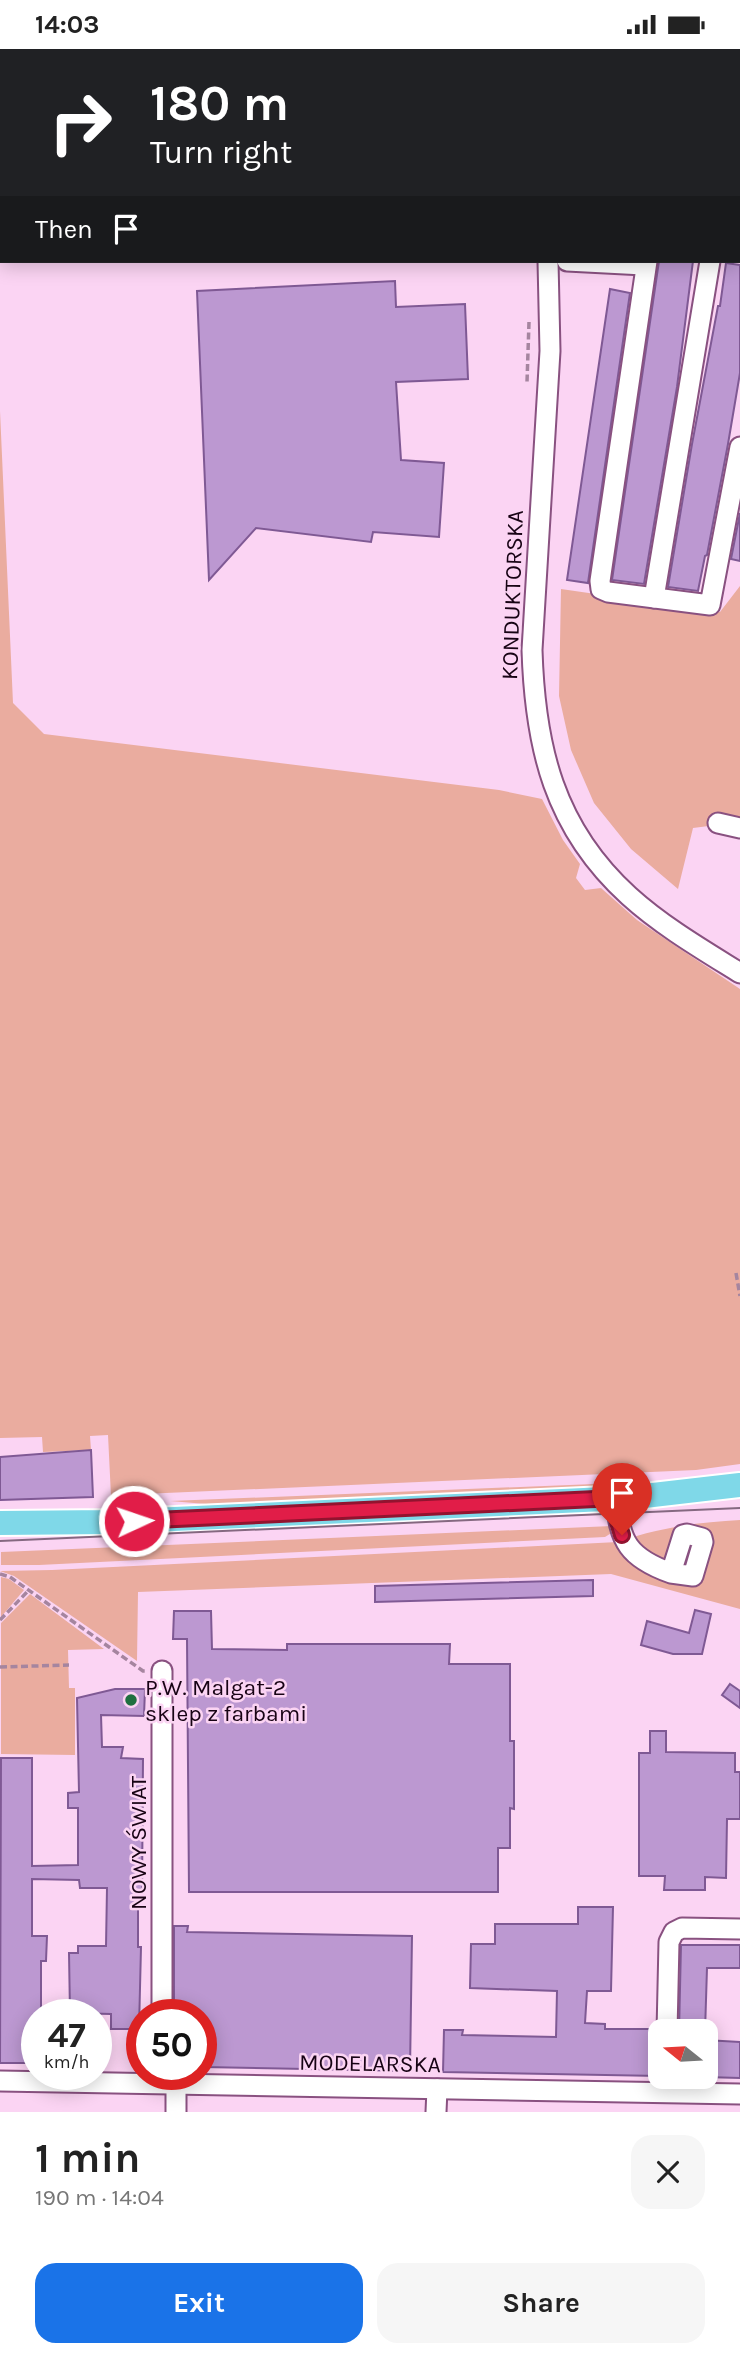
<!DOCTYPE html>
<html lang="en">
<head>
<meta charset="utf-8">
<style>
	body { margin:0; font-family:Karla,sans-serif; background:#f6f6f6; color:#222; height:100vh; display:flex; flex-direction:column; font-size:26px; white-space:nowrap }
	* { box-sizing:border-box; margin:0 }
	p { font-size:23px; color:#767676 }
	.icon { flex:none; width:38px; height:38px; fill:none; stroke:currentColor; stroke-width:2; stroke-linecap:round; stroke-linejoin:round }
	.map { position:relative; height:2063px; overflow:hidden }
	.side { display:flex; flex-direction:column; background:#fff; flex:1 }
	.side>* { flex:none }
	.hud { position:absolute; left:0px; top:0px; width:740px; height:214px; box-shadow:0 4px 18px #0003; background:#202124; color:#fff; overflow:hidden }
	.needle { width:46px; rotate:288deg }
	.controls { position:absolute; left:648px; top:1970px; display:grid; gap:14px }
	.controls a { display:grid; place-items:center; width:70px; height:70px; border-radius:14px; background:#fff; box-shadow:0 4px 18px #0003; font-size:35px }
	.speed { position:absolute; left:21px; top:1950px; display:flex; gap:14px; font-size:35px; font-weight:700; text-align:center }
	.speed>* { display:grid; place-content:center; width:91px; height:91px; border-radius:50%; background:#fff; box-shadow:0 4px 18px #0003; line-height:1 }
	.speed small { font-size:18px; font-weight:400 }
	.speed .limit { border:10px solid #d22; background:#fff; color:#111 }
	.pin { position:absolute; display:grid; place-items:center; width:60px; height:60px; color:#fff; margin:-72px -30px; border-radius:50% 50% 50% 0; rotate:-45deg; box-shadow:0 0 7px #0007 }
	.pin .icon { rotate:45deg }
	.me { position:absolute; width:77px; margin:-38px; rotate:87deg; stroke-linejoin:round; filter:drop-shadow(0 0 5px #0008) }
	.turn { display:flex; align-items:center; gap:24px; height:147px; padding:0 35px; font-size:32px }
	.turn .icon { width:91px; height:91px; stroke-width:2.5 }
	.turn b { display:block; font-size:49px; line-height:60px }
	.then { display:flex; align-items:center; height:66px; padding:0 35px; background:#0003; gap:14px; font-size:26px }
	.round { display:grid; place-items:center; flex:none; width:74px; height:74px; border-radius:21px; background:#f6f6f6 }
	.summary { display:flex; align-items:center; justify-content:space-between; height:119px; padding:0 35px }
	h1 { font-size:42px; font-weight:700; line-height:52px }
	.primary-button { display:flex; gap:14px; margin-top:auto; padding:14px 35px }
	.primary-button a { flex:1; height:80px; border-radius:21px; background:#1a73e8; color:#fff; font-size:28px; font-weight:700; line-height:80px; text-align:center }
	.primary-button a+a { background:#f6f6f6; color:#222 }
	.status { display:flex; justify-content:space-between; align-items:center; height:49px; padding:0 35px; background:#fff; direction:ltr }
	.status svg { height:19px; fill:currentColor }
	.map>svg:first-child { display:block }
</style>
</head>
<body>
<div class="status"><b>14:03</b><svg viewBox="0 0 49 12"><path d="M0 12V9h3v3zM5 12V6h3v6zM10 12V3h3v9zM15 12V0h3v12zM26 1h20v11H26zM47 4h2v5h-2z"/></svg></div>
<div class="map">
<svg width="740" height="2063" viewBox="0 0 740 2063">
	<rect width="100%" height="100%" fill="#fbd4f3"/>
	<g fill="#eaac9f">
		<path d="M0,362L13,654L44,685L499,741L542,750L563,791L580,815L576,829L585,841L601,839L637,871L740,940V1415L696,1421L143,1445L139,1439H127L123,1447H111L108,1386L90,1387L91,1401L43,1403L42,1388L0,1389Z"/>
		<path d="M740,537V773L693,779L678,840L631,800L594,754L571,701L559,647L561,540L720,563Z"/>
		<path d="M693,1431L656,1436L230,1457L170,1452Z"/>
		<path d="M740,1471V1560L611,1525L138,1543L137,1612L14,1527L0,1522L52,1521L618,1493C657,1479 699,1473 740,1471Z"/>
		<path d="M612,1477L613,1483L605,1488L39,1516H1V1503Z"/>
		<path d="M1,1528L9,1530L24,1541L1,1568Z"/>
		<path d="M30,1545L104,1600L68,1601L69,1639H75V1706L1,1705V1574Z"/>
	</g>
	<g fill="#bc98d1" stroke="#7f5994" stroke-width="2">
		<path d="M659,212H693L677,338L644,535L612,531Z"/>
		<path d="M726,214L740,216V324L728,395L707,506L705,507L698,542L668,538L692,395L718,257H720Z"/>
		<path d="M395,232L396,258L465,255L468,330L396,333L401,411L444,414L439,488L373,483L371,493L256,479L209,531L197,242Z"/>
		<path d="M610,240L630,244L588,534L567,531Z"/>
		<path d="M740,464V512L731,510Z"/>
		<path d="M91,1401L93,1448L0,1451V1408Z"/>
		<path d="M593,1531V1547L375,1553V1537Z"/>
		<path d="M695,1561L711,1565L702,1605H673L641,1596L647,1572L689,1584Z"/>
		<path d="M174,1562H211L212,1600L287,1601V1595H450L449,1615H510V1692H514V1760L510,1759V1799H498V1843H189L187,1590H173Z"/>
		<path d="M730,1635L740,1642V1659L722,1646Z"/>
		<path d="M115,1640H145L144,1667L101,1666L102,1698H123L121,1709L143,1710L142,1846H138V1898H141L139,1980H111V1965L70,1964L69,1904H78V1897H106L107,1839H80L79,1831L32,1830V1887H47L46,1912H41V1965H37V1972H34L36,1991H30V2014H0L1,1709H32V1817L78,1816V1759H68V1744L79,1743L77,1649Z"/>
		<path d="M650,1682H666V1703L735,1704V1723H740V1770H727L726,1829L705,1828V1841H664L665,1827H639V1704H650Z"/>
		<path d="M578,1858H613L611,1942H587L585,1974L605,1975V1980H655L656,1988L660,1993V2027L443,2023L444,1981H463L462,1986L556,1988L557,1942L470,1939L471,1895H495V1875H578Z"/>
		<path d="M174,1877H188L187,1883L412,1887L410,2022L203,2018L201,1965H174Z"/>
		<path d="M681,1896H740V1919H707L705,1983H679Z"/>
		<path d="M705,1991L740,1993V2029L705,2028Z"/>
	</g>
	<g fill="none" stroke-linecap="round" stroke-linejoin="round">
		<defs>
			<g id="minor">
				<path d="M68,0V2"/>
				<path d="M335,0V2"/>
				<path d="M501,0V2"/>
				<path d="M536,0V2"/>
				<path d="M738,196H740"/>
				<path d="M548,212L550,302L532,601C535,698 554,779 629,847C662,877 703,901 740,924"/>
				<path d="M567,212L644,216"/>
				<path d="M647,212L600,532L601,540L608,543L710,556L740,398"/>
				<path d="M654,549L710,212"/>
				<path d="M718,774L740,779"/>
				<path d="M616,1449C619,1493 629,1509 671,1524L693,1527L703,1493L702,1489L687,1485L683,1486L671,1524"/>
				<path d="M162,1965V1622"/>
				<path d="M667,1983L669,1893L674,1883L682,1879L740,1880"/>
				<path d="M0,2032L740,2045"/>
				<path d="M176,2063V2036"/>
				<path d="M436,2063L437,2040"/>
			</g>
			<path id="major" d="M0,1474L109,1473L627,1449L740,1436"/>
		</defs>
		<use href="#minor" stroke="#895180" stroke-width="23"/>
		<use href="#major" stroke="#fff" stroke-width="28"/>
		<g stroke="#a5859f" stroke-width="3.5" stroke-dasharray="7 3.5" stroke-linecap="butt">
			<path d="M529,273L527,333H529"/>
			<path d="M736,1224L740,1247"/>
			<path d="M0,1525L10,1528L143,1622H146"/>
			<path d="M0,1571L29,1541"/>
			<path d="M0,1618L69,1616"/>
		</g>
		<use href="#minor" stroke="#fff" stroke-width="19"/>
		<use href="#major" stroke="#7fd8e8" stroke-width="24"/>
		<path stroke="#856880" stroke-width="2" d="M0,1492L740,1459"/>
	</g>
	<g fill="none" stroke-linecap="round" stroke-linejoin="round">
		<defs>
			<path id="route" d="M134,1472L616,1449L618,1473L622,1486"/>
		</defs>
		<use href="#route" stroke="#92132f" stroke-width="18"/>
		<use href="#route" stroke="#e11d48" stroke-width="12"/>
	</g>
	<circle fill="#1f6f40" stroke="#fbd4f3" stroke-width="2.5" cx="131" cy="1651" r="7"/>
	<g text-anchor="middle" stroke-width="5" stroke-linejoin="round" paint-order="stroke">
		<g font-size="23" fill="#170314" stroke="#fbd4f3">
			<text transform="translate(512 546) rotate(-88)" y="8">KONDUKTORSKA</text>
			<text transform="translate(138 1794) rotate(-90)" y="8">NOWY ŚWIAT</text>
			<text transform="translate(370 2014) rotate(1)" y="8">MODELARSKA</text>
		</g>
		<g font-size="23" fill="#170314" stroke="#fbd4f3" text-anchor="start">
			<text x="145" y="1646">P.W. Malgat-2<tspan x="145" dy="26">sklep z farbami</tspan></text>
		</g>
	</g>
</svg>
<div class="controls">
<a><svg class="needle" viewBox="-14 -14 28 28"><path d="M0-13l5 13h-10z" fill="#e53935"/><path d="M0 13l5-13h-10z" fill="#767676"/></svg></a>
</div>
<div class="speed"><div>47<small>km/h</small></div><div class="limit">50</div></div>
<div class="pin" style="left:622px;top:1486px;background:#d93025"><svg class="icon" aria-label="arrive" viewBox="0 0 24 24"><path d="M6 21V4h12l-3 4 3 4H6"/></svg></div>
<svg class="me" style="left:134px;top:1472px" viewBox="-20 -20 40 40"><circle r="17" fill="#e11d48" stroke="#fff" stroke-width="3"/><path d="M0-11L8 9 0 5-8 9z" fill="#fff"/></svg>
<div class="hud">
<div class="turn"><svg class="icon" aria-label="right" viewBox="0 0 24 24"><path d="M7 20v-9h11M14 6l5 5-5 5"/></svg><div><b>180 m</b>Turn right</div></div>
<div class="then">Then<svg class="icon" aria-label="arrive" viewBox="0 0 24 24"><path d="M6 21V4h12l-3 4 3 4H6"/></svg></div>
</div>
</div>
<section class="side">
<div class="summary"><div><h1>1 min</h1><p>190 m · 14:04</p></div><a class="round"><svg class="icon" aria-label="close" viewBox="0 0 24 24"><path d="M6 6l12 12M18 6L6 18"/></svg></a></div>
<div class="primary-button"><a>Exit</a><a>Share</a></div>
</section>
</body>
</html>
